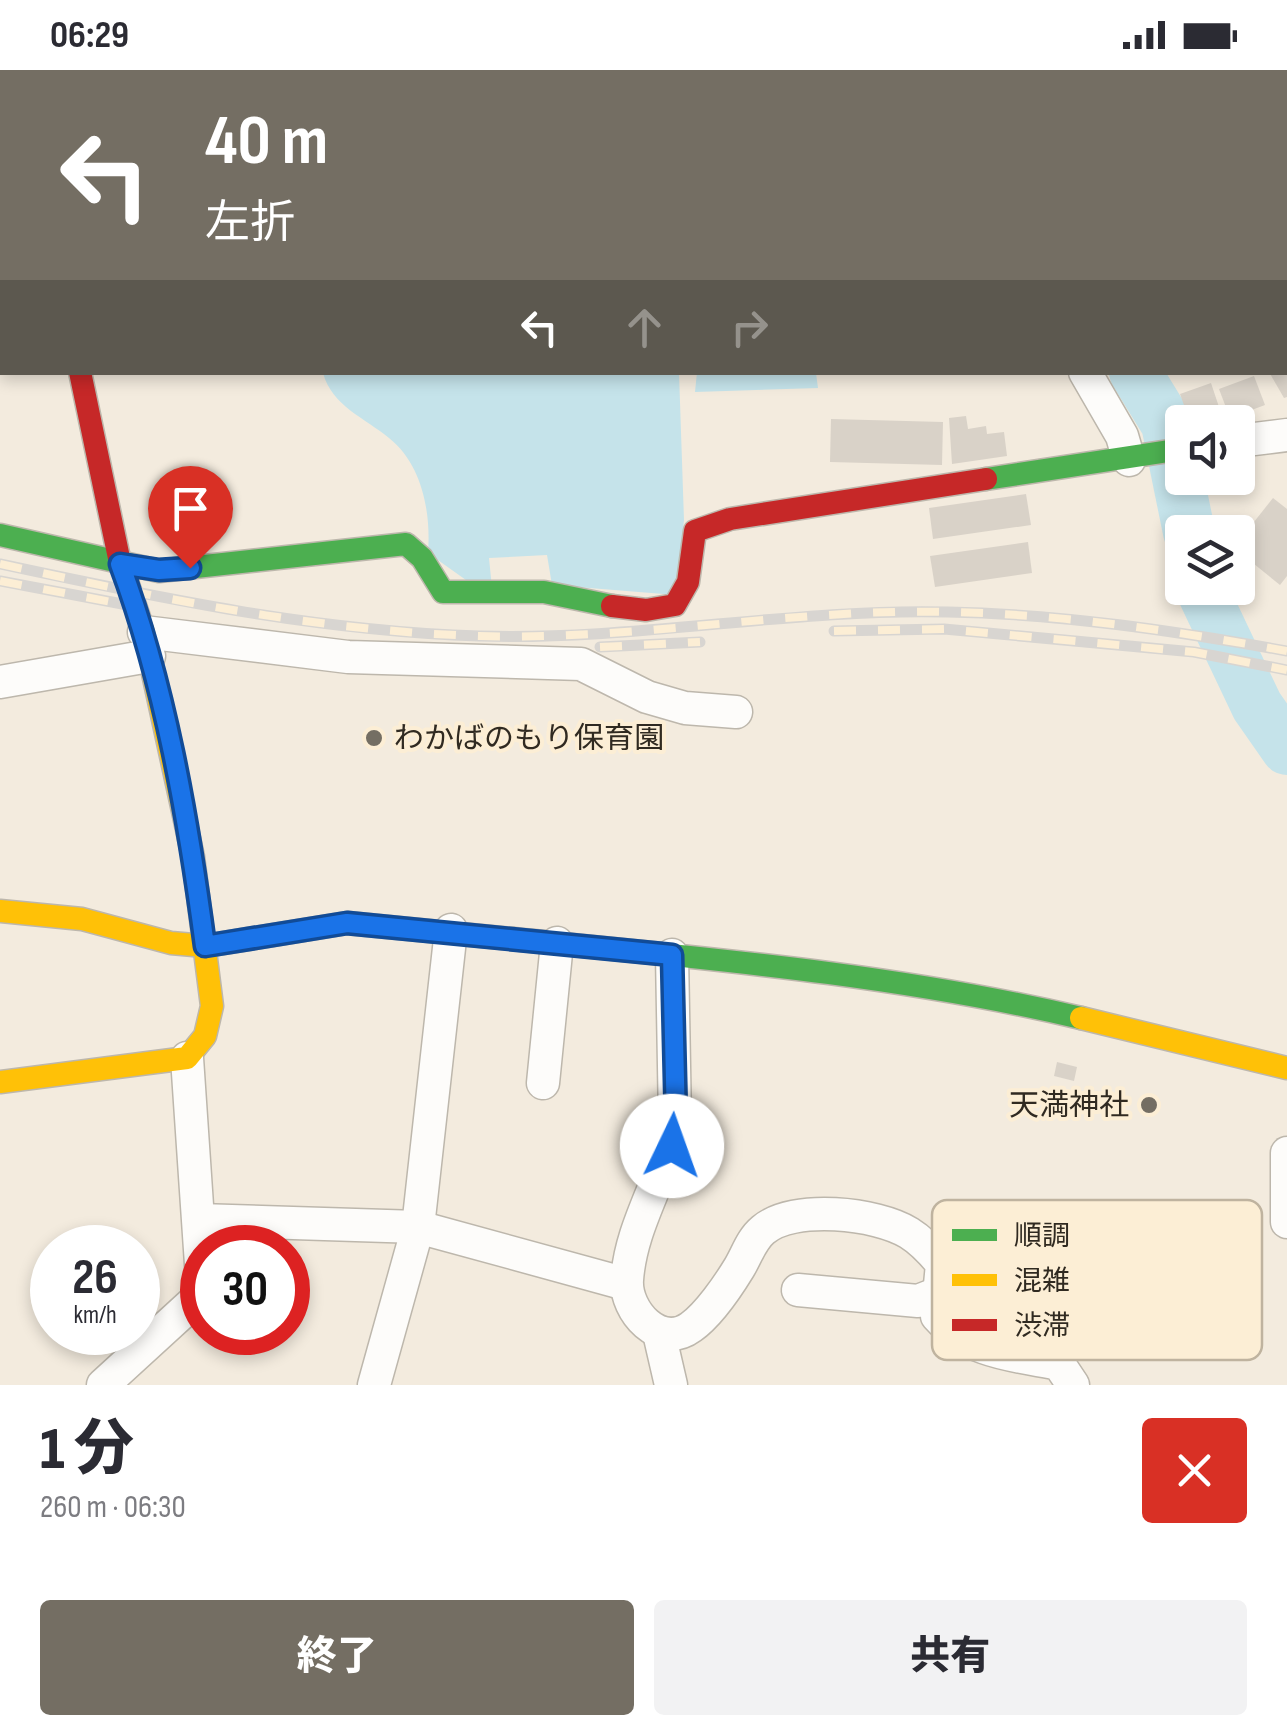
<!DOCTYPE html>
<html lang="ja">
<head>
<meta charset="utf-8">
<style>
	body { margin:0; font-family:"Sofia Sans Condensed","Noto Sans JP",sans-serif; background:#f2f2f3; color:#2b2b33; height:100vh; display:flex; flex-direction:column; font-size:38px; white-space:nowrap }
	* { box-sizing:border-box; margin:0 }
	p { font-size:32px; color:#7c7c81 }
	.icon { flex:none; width:55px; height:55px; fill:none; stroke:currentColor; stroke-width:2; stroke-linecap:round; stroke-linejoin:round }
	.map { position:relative; height:1315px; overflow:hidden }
	.panel { display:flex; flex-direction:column; background:#fff; flex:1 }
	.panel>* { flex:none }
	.top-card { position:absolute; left:0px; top:0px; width:1288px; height:305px; box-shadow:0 5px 15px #0003; background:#746e63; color:#fff; overflow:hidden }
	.controls { position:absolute; left:1165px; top:335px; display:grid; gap:20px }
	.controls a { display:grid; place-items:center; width:90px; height:90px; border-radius:10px; background:#fff; box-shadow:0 5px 15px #0003; font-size:50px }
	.speed { position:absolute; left:30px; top:1155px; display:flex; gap:20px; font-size:50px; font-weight:700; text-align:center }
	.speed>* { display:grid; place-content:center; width:130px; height:130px; border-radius:50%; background:#fff; box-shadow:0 5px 15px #0003; line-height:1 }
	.speed small { font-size:25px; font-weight:400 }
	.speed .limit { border:15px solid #d22; background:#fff; color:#111 }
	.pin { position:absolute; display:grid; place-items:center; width:85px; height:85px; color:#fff; margin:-102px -42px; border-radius:50% 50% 50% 0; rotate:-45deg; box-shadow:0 0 10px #0007 }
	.pin .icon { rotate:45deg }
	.me { position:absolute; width:110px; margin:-55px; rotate:3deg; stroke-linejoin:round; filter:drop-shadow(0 0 8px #0008) }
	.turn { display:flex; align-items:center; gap:35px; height:210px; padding:0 40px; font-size:45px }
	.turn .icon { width:130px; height:130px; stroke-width:2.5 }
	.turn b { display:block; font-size:70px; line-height:85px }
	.lanes { display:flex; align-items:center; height:95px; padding:0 40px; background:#0003; justify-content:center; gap:50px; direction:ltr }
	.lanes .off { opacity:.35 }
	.round { display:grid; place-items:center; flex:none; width:105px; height:105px; border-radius:10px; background:#f2f2f3 }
	.head { display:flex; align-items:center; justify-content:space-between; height:170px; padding:0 40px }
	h1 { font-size:60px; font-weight:800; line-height:75px }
	.button { display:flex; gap:20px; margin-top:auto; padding:20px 40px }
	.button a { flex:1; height:115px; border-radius:10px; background:#746e63; color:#fff; font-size:40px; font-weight:800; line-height:115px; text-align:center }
	.button a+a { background:#f2f2f3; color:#2b2b33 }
	.status { display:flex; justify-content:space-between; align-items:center; height:70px; padding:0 50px; background:#fff; direction:ltr }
	.status svg { height:28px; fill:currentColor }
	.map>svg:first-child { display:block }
</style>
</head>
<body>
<div class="status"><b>06:29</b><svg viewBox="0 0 49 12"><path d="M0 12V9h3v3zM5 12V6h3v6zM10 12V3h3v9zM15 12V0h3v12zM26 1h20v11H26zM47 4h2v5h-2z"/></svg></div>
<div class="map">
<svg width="1287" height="1315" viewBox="0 0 1287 1315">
	<rect width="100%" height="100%" fill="#f3ebde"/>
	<g fill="#c5e3ea">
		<path d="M697,302L816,303L818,318L695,322Z"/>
		<path d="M323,303H679L684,450L676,525L552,515L547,485L489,488L492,518L480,520L428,483C431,444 423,395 389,368C365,348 332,336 323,303Z"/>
	</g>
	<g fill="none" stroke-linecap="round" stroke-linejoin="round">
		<g stroke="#c5e3ea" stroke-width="52">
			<path d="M965,0L966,2"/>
			<path d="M1135,302L1167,354L1189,462"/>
			<path d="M1201,518L1257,636L1287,679"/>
		</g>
	</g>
	<g fill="#d9d2c8">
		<path d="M1269,302H1287V327L1284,328Z"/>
		<path d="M1254,306L1265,335L1230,348L1219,319Z"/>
		<path d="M1211,313L1223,349L1190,352L1180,324Z"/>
		<path d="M966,346L968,359L986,356L987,364L1004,362L1007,386L952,394L949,348Z"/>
		<path d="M831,349L943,352L942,395L830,392Z"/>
		<path d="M1026,424L1031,455L933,469L929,438Z"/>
		<path d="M1273,428L1287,439V506L1280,515L1238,481V472Z"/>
		<path d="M1028,472L1032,503L935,517L930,486Z"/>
		<path d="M1057,992L1077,997L1074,1011L1054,1006Z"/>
	</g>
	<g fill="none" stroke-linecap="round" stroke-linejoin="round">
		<defs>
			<g id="street">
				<path d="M906,0L907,2"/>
				<path d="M289,2L293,1"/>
				<path d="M0,208H2"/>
				<path d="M1085,302L1122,366L1129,390"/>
				<path d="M1238,371L1287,365"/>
				<path d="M144,562L348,587L581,594L647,627L685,638L736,642"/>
				<path d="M0,612L149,586"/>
				<path d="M672,885L675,1051C666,1107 631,1152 627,1210C625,1241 660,1280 691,1257C708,1245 728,1216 739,1198C747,1185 751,1170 763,1160C793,1134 877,1143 909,1163C922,1171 932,1182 942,1194L937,1246C970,1283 1013,1285 1059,1294L1073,1315"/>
				<path d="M187,988L202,1209"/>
				<path d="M543,1013L557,873"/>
				<path d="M1287,1083V1152"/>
				<path d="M199,1150L418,1157L626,1214"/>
				<path d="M798,1220L918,1231L936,1224"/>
				<path d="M659,1263L671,1315"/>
				<path d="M103,1315L197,1229L202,1214"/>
				<path d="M374,1315L418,1157L451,860"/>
			</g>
			<g id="fast">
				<path d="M31,0L32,2"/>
				<path d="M986,409L1182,379"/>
				<path d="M0,465L159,501L406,474L422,488L443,522H544L612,536"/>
				<path d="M513,869C702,888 896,904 1081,948"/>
			</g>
			<g id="slow">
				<path d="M0,841L82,849L171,873L205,876L347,853L513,869"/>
				<path d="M1081,948L1287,998"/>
				<path d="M0,1012L187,988L205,966L212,936L193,787L144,562L119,488"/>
			</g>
			<g id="jam">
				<path d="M80,302L119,488"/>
				<path d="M612,536L646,540L675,535L688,512L695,461L730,449L986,409"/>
			</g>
		</defs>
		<use href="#street" stroke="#bdb7ac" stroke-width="35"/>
		<use href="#fast" stroke="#bdb7ac" stroke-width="25"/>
		<use href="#slow" stroke="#bdb7ac" stroke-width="25"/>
		<use href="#jam" stroke="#bdb7ac" stroke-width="25"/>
		<use href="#street" stroke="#fdfcfa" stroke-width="32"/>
		<use href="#fast" stroke="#4caf50" stroke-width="22"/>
		<use href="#slow" stroke="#ffc107" stroke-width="22"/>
		<use href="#jam" stroke="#c62828" stroke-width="22"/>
		<defs>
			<g id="rail">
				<path d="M0,494C159,528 316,561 479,566C636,571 792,538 948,542C1062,544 1176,561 1287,581"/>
				<path d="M0,511L133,536"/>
				<path d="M834,561L944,559L1194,582L1287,600"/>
				<path d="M600,577L700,572"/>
			</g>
		</defs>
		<use href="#rail" stroke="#d8d5d1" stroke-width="11"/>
		<use href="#rail" stroke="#fceed5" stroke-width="8" stroke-dasharray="22" stroke-linecap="butt"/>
	</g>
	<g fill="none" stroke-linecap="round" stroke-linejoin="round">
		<defs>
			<path id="route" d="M190,498L159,500L120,494C165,615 188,748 205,876L347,853L672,885L676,1051L672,1076"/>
		</defs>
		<use href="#route" stroke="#114b97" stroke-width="25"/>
		<use href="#route" stroke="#1a73e8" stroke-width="18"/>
	</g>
	<g fill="#746e63" stroke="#fceed5" stroke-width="4">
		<circle cx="374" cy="668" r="10"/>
		<circle cx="1149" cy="1035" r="10"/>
	</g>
	<g text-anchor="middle" stroke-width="8" stroke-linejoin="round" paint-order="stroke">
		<g font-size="30" fill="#302a21" stroke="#fceed5" text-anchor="start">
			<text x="394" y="678">わかばのもり保育園</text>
			<text x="1129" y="1045" text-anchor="end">天満神社</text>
		</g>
	</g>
	<rect x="932" y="1130" width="330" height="160" rx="15" fill="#fceed5" stroke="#bfb39f" stroke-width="2.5"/>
	<rect x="952" y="1159" width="45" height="12" fill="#4caf50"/>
	<rect x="952" y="1204" width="45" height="12" fill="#ffc107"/>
	<rect x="952" y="1249" width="45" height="12" fill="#c62828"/>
	<g font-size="28" fill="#302a21">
		<text x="1014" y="1175">順調</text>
		<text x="1014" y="1220">混雑</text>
		<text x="1014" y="1265">渋滞</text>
	</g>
</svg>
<div class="controls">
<a><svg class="icon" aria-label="sound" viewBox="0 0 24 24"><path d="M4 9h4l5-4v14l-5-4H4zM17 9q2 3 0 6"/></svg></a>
<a><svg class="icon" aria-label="layers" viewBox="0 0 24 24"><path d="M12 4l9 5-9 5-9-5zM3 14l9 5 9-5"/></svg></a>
</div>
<div class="speed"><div>26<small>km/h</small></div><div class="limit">30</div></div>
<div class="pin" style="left:190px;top:498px;background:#d93025"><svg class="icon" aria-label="arrive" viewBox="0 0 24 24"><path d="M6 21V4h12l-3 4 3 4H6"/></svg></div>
<svg class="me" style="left:672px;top:1076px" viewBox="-20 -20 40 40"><circle r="19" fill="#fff"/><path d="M0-13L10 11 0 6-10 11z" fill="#1a73e8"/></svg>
<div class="top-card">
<div class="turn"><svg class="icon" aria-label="left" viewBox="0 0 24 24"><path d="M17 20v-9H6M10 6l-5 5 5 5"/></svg><div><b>40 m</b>左折</div></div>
<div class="lanes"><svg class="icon" aria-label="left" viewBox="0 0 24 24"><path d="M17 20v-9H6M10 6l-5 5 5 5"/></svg><svg class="icon off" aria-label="ahead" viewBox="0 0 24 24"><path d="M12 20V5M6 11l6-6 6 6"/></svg><svg class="icon off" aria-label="right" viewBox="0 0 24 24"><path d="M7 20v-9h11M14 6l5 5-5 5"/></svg></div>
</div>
</div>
<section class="panel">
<div class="head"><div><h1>1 分</h1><p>260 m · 06:30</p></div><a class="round" style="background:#d93025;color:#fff"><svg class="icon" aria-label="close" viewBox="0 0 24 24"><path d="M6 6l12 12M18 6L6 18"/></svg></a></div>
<div class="button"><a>終了</a><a>共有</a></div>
</section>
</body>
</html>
